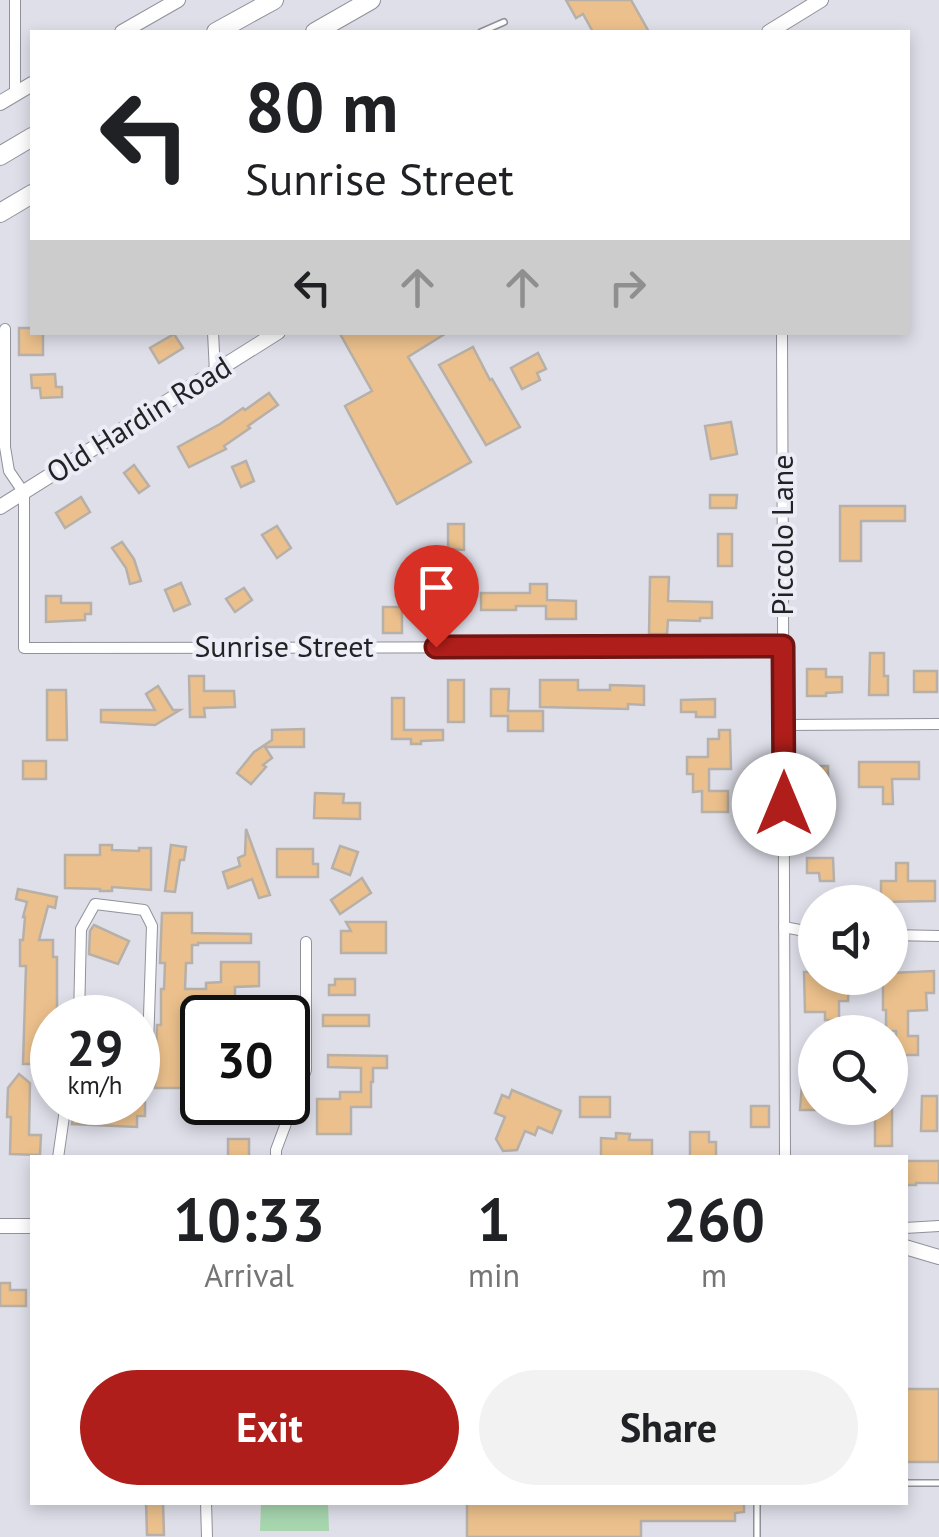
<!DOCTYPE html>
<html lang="en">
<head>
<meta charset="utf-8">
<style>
	body { margin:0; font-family:"PT Sans",sans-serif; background:#f2f2f2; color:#202124; height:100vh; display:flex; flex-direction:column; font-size:38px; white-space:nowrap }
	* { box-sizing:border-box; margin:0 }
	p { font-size:32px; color:#757577 }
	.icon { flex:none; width:55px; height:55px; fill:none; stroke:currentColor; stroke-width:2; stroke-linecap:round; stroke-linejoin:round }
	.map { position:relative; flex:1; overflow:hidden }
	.side { position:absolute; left:30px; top:1155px; width:878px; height:350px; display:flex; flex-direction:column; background:#fff; border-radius:0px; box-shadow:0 5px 15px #0003 }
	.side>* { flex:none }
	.banner { position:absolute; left:30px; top:30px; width:880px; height:305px; border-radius:0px; box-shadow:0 5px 15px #0003; background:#fff; color:#202124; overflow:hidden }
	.tools { position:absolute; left:798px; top:885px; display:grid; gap:20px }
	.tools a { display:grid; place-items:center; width:110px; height:110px; border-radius:50%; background:#fff; box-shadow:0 5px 15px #0003; font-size:50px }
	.speed { position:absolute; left:30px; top:995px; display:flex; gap:20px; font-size:50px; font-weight:700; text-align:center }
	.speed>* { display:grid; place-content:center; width:130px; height:130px; border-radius:50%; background:#fff; box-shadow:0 5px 15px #0003; line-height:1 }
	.speed small { font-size:25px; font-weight:400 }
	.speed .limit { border:5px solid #111; border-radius:15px; background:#fff; color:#111 }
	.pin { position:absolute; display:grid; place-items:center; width:85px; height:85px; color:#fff; margin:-102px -42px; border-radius:50% 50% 50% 0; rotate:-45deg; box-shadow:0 0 10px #0007 }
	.pin .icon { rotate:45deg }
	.me { position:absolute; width:110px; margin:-55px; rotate:0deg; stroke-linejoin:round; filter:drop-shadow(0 0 8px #0008) }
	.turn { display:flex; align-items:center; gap:35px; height:210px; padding:0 50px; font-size:45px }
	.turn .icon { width:130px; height:130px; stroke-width:2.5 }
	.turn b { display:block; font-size:70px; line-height:85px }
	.lanes { display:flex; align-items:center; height:95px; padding:0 50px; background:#0003; justify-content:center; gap:50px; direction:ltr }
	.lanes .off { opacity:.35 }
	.eta { display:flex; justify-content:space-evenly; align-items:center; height:170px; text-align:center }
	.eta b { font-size:60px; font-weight:700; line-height:70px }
	.button { display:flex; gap:20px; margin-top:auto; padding:20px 50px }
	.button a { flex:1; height:115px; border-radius:60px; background:#af1e1a; color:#fff; font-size:40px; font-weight:700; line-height:115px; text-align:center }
	.button a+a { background:#f2f2f2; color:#202124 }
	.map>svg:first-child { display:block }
</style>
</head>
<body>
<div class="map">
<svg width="939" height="1537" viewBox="0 0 939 1537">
	<rect width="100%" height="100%" fill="#dfdfea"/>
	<path fill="#a6d5ae" d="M261,1503H328L329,1531H260Z"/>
	<g fill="#ebc08c" stroke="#b7b0a8" stroke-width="2.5">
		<path d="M566,0H631L649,32H593L583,14L576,18Z"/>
		<path d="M19,328H32V332H43V355H19Z"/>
		<path d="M339,332H448L408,357L471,462L397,504L345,406L372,391Z"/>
		<path d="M174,334L183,348L159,363L150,348Z"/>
		<path d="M473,347L490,380L492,379L520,427L486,445L439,365Z"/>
		<path d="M538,353L546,369L537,373L540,380L522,389L511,368Z"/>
		<path d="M55,374L56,387H62V397L41,398L40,388H32L31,375Z"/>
		<path d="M269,393L278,405L248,426L250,428L224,446L226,449L189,467L178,447L220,424L243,408L245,410Z"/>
		<path d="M731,422L737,454L711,459L705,426Z"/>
		<path d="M246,461L254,481L241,487L232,467Z"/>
		<path d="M134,465L149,486L139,493L124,473Z"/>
		<path d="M710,495H737L736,508H710Z"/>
		<path d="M81,497L90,512L65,528L56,513Z"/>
		<path d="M840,506H905V521H861V561H840Z"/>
		<path d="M448,524H464V550L448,549Z"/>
		<path d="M277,526L291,548L277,558L262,535Z"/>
		<rect x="718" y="534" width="14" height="32"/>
		<path d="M122,542L134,559L141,581L130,584L126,568L112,548Z"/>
		<path d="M650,577H669L668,601L712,602V618H700V621L668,620L667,634H649Z"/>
		<path d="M181,583L190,604L174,611L165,590Z"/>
		<path d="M421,584L460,586L459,616H426V597H421Z"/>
		<path d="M530,584H547V600L576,601V619H546V606H516V610H481V593H530Z"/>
		<path d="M244,588L252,600L235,612L226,599Z"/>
		<path d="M46,596H61V603H91V614H85V620L46,622Z"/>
		<rect x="383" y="607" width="19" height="26"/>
		<path d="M870,653H884V676H888V695H869Z"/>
		<path d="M807,669H826V677H842V692L826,693V696H807Z"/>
		<rect x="914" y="671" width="23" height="21"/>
		<path d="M189,676H204V691H234L235,707L204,708L205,717H190Z"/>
		<rect x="448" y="680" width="16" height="42"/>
		<path d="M540,680H578V690H610V685L644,686V705L628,704V709L540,707Z"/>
		<path d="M158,686L173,710H180L155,725L101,722V710H155L146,694Z"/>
		<path d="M491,689H509L508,711H543V731H508V716H491Z"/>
		<path d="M47,690H66L67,740H47Z"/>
		<path d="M392,698H404V730H443V740L421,741V744H411V739H392Z"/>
		<path d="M715,699V717H696V712H681V700Z"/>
		<path d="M304,729V747H265L272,758L263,765L266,767L251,784L237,773L254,752L272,740V730Z"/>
		<path d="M719,730H730L731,769H709V791H728V812H702V791L693,792V774H687V757H708V739H719Z"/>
		<rect x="23" y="761" width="23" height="18"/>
		<path d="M859,762H919V779H892L893,804H883V787H859Z"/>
		<rect x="808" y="766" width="20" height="18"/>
		<path d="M315,793L344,794L343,803H360V819L314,818Z"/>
		<rect x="803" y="813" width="21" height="19"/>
		<path d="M246,829L270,895L259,898L252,879L228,888L223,872L240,866L238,858L245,855Z"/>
		<path d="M100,845H112V850L139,851V848H151V890L112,887V891H100V889L65,888V855H100Z"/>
		<path d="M171,845L186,847L184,860H180L175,892L165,891Z"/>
		<path d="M340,846L358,852L350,875L332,868Z"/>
		<path d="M277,849H313V864H318V877H277Z"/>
		<path d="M807,858H833L834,881H820L819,873H807Z"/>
		<path d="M896,863H908V881H935V901L881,902V881H896Z"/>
		<path d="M362,878L371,893L340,914L331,900Z"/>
		<path d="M18,889L57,897L55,908L48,906L39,940H53V957H57V1006L56,1018H52L51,1064H23L26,966H20V940H23L25,917H23L27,902L16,899Z"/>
		<path d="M162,913H192V933L251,934V943H198V945H192V963H186L185,989H206V983L221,982V962H259V986L235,987V998H231V1018H191L190,1088H155L157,1025H161V989H164L165,963H160Z"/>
		<path d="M346,922H386V953H341V931H351Z"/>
		<path d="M94,925L129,941L118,964L89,954L90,931Z"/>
		<path d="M934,971V993H926L927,1010L908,1011V1036H918V1055H896V1031H886V1010H883V978H890V973Z"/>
		<path d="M804,972H815V978H849L848,1001H839V1020H825V1012H805Z"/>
		<path d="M335,979H355V995H329V985H335Z"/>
		<rect x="323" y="1015" width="46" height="11"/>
		<path d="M328,1055L387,1056V1068H373V1082H371V1107H351V1134H317V1099H340V1092H361V1068L328,1067Z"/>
		<path d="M803,1071H815V1110H800Z"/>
		<path d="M19,1074L30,1083L29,1135H41L40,1155L10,1154L11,1117H7L8,1088Z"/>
		<path d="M512,1090L561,1111L552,1133L538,1127L535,1135L525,1131L517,1150L503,1151L496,1139L505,1117L495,1113L502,1095L509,1098Z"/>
		<path d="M922,1096H937V1131H921Z"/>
		<rect x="580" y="1097" width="30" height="20"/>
		<path d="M75,1102H145V1116H137V1127L72,1124Z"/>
		<rect x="751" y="1106" width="18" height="21"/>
		<rect x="875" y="1108" width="17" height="38"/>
		<path d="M690,1132H709V1142H716V1158H690Z"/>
		<path d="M616,1133L630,1134L629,1140H652V1158H601V1138L616,1139Z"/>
		<rect x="228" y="1139" width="21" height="19"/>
		<path d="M905,1161H939V1183H916V1185H905Z"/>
		<path d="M0,1283H10V1290H26V1306H0Z"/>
		<rect x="905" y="1389" width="34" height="73"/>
		<path d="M146,1502H163L164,1535H147Z"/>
		<path d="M467,1502H744V1512L735,1513V1521H641V1537H467Z"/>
	</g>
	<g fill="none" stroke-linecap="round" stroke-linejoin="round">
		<defs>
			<g id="lane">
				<path d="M481,32L504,22"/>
				<path d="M905,1483H939"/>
				<path d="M757,1537V1502"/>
			</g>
			<g id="street">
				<path d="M15,0V94"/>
				<path d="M5,329V447L9,471L24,493V648L783,647"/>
				<path d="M213,332L215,373"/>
				<path d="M782,332L785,1158"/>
				<path d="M783,725L939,724"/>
				<path d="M784,927L815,933"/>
				<path d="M890,935L939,936"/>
				<path d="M79,1018L81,929L95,904L144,910L152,926L147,1076H138"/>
				<path d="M58,1158L66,1102"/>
				<path d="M276,1158V1150L306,1070V942"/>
				<path d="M905,1228L939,1226"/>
				<path d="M206,1502L207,1537"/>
			</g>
			<g id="secondary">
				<path d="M122,32L178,0"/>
				<path d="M769,32L821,0"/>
				<path d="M0,103L32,84"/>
				<path d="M0,507L278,332"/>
				<path d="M0,1226H32"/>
				<path d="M905,1247L939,1257"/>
			</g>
			<g id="highway">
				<path d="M216,32L274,0"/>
				<path d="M315,32L371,0"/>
				<path d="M0,156L32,137"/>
				<path d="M0,213L32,194"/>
			</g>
		</defs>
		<use href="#lane" stroke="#91919b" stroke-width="8"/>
		<use href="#street" stroke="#91919b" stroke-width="12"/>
		<use href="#secondary" stroke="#91919b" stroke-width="16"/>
		<use href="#highway" stroke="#91919b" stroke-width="20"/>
		<use href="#lane" stroke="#fff" stroke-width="5"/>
		<use href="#street" stroke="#fff" stroke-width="10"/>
		<use href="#secondary" stroke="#fff" stroke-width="14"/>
		<use href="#highway" stroke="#fff" stroke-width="18"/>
	</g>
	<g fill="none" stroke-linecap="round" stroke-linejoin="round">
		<defs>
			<path id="route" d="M436,647L783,646L784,804"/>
		</defs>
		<use href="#route" stroke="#721411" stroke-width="25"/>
		<use href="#route" stroke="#af1e1a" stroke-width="18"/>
	</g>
	<g text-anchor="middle" stroke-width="8" stroke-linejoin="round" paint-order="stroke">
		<g font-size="30" fill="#232326" stroke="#ececf7">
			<text transform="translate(139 420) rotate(-32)" y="10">Old Hardin Road</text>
			<text transform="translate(783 535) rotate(-90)" y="10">Piccolo Lane</text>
			<text x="284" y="657">Sunrise Street</text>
		</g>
	</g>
</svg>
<div class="tools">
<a><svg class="icon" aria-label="sound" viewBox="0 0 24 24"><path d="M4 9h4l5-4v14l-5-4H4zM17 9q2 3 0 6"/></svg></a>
<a><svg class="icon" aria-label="search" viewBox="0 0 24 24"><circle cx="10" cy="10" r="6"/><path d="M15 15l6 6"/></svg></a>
</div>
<div class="speed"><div>29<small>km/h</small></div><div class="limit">30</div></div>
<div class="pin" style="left:436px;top:647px;background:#d93025"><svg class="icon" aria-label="arrive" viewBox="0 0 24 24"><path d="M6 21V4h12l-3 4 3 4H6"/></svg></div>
<svg class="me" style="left:784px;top:804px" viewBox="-20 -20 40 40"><circle r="19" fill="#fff"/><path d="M0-13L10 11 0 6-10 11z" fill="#af1e1a"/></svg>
<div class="banner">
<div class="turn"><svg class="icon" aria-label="left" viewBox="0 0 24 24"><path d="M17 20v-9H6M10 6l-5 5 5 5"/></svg><div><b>80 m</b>Sunrise Street</div></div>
<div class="lanes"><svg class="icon" aria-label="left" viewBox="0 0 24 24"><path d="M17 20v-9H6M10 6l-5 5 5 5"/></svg><svg class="icon off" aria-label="ahead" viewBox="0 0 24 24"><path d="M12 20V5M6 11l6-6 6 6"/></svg><svg class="icon off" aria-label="ahead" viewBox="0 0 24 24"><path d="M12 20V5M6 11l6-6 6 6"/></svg><svg class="icon off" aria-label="right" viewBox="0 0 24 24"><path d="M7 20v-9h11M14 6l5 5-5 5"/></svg></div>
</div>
<section class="side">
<div class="eta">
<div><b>10:33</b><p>Arrival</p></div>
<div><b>1</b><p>min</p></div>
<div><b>260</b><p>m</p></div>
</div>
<div class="button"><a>Exit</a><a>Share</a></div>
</section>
</div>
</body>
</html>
